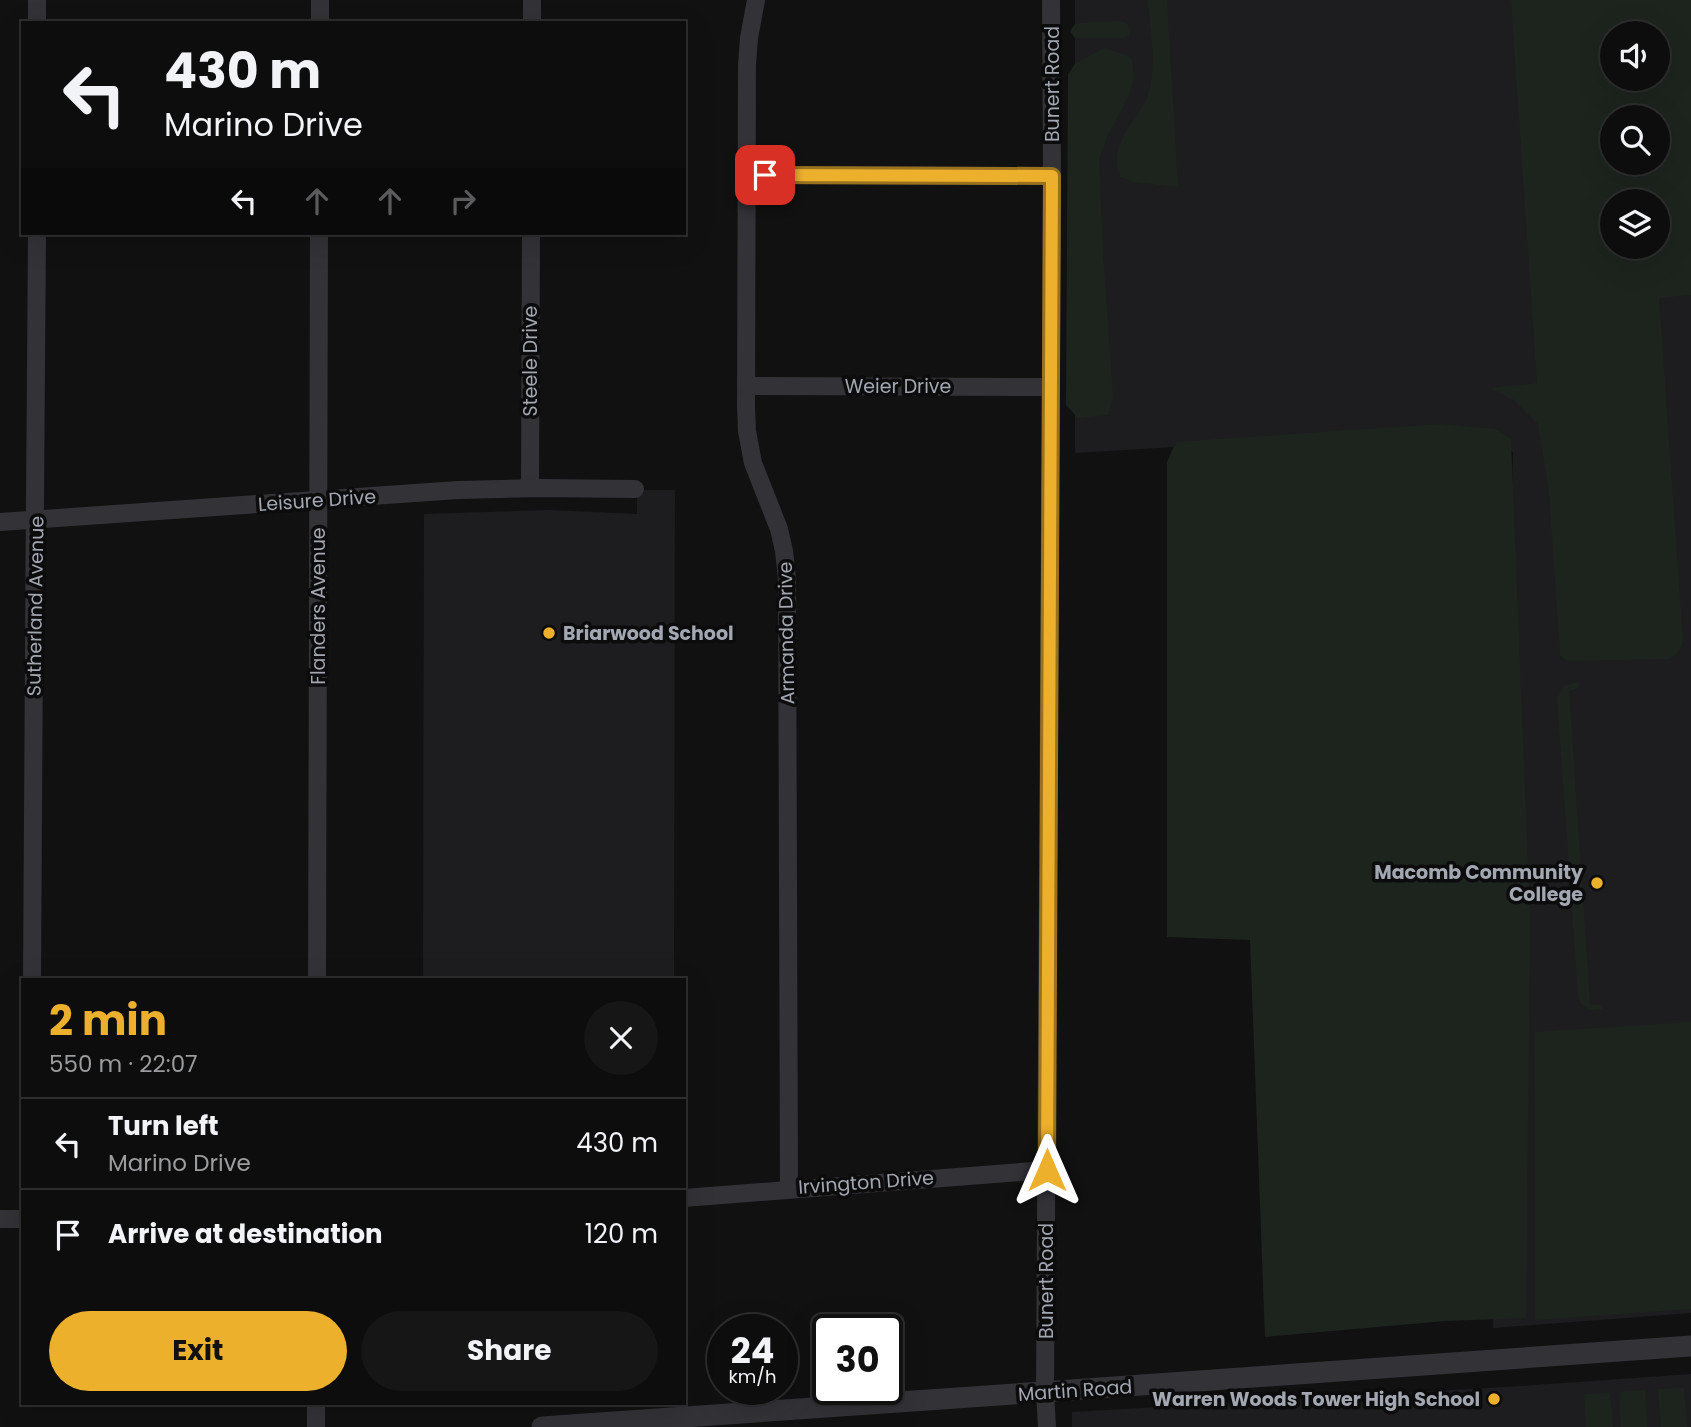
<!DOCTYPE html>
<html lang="en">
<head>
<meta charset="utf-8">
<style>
	body { margin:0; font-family:Poppins,sans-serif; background:#161617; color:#f1f3f6; height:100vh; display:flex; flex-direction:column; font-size:26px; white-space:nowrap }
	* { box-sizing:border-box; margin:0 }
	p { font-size:23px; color:#9a9c9e }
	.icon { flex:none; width:38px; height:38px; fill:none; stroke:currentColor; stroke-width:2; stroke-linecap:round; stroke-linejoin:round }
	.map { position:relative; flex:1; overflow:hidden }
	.side { position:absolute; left:21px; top:978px; width:665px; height:427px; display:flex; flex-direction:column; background:#0d0d0e; border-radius:0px; box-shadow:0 7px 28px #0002,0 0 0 2px #2d2d2e }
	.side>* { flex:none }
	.hud { position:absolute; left:21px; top:21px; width:665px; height:214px; border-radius:0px; box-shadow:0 7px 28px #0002,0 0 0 2px #2d2d2e; background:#0d0d0e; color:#f1f3f6; overflow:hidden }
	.fabs { position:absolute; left:1600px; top:21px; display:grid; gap:14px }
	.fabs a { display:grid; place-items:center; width:70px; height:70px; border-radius:50%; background:#0d0d0e; box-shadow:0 7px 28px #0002,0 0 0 2px #2d2d2e; font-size:35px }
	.speed { position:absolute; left:707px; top:1314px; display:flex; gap:14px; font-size:35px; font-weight:700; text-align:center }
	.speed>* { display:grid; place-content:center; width:91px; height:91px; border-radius:50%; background:#0d0d0e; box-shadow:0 7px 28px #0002,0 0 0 2px #2d2d2e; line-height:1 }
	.speed small { font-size:18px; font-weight:400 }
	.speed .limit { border:4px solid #111; border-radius:10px; background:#fff; color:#111 }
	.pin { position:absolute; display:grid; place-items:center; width:60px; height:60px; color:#fff; margin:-30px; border-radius:14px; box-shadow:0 4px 10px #0006 }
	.me { position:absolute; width:77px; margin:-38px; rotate:0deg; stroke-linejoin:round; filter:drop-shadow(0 0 5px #0008) }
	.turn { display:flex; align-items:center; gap:24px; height:147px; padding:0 28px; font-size:32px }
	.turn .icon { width:91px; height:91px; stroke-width:2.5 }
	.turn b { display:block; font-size:49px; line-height:60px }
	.lanes { display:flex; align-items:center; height:66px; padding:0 28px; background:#0003; justify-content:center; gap:35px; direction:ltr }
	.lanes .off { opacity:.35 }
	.round { display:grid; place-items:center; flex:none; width:74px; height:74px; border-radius:37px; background:#161617 }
	.overview { display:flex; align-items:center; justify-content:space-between; height:119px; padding:0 28px }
	h1 { font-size:42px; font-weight:700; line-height:52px; color:#edb02d }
	.button { display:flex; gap:14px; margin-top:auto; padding:14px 28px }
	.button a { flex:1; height:80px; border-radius:42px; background:#edb02d; color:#111; font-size:28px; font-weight:700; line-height:80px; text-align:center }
	.button a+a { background:#161617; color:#f1f3f6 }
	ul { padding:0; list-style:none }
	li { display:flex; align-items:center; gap:21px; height:91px; padding:0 28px; border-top:2px solid #2d2d2e }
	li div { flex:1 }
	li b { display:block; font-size:26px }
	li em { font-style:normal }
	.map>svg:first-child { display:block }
</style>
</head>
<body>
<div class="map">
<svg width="1691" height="1427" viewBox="0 0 1691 1427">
	<rect width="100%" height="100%" fill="#111112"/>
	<g fill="#1d1d1f" fill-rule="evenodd">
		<path d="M1075,0H1691V1313L1493,1328L1513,452L1481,429L1075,453ZM1612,33H1657V79H1612ZM1612,117H1657V163H1612ZM1612,201H1657V247H1612Z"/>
		<path d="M637,490H675L674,980H423L424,514L550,510L637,514Z"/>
		<path d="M1691,1374V1427H1072V1412L1522,1386Z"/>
	</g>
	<g fill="#1d241e" fill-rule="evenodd">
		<path d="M1148,0H1167L1178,187L1134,182L1120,177C1119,172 1117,166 1117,161C1116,135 1142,116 1149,92C1157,63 1150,30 1148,0Z"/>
		<path d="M1511,0H1691V295L1659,298L1683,642L1678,652L1670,659L1567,661L1560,655L1549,492L1538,424L1514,400L1490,388L1537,383ZM1612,33H1657V79H1612ZM1612,117H1657V163H1612ZM1612,201H1657V247H1612Z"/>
		<path d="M1122,21C1128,24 1130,27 1130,34L1125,38H1075L1070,31L1075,24L1081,23Z"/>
		<path d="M1104,48L1126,55L1132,60L1134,77L1130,93L1107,137L1099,158L1103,254L1113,396L1108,415L1078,418L1066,405L1068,74L1075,64Z"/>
		<path d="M1441,424L1495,429L1511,439L1530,918L1526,1318L1445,1321L1265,1337L1250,940L1167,937V462L1176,442Z"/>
		<path d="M1579,682L1578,688L1569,691L1590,1004L1603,1005L1602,1009L1590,1010L1580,1003L1578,995L1557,698L1565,685Z"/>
		<path d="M1691,1022V1309L1535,1320V1032Z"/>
		<path d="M1684,1388L1687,1427H1661L1658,1389Z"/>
		<path d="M1645,1390L1647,1427H1621L1619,1392Z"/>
		<path d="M1610,1393L1613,1427H1586L1584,1394Z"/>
	</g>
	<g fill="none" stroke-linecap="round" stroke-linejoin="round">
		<g stroke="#323237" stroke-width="18">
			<path d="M37,0V23"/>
			<path d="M756,0L749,38L747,65L746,407L747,431L753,463L779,529L784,551L787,578L789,1188"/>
			<path d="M320,23V0"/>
			<path d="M532,23V0"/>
			<path d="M746,175L1052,176"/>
			<path d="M746,386L1051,387"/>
			<path d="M530,488L531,233"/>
			<path d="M0,522L458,490L539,488L635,489"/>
			<path d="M32,980C32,731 36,482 37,233"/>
			<path d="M317,980L319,233"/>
			<path d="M684,1198L1047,1170"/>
			<path d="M0,1219H23"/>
			<path d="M316,1427V1404"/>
			<path d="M1047,1427L1045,1392L1052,176L1051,0"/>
		</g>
		<path stroke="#323237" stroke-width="21" d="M542,1427C925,1398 1308,1376 1691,1346"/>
	</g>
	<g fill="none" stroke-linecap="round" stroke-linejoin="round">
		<defs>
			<path id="route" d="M765,175L1052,176L1047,1170"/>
		</defs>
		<use href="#route" stroke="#9a721d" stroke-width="18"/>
		<use href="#route" stroke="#edb02d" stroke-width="12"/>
	</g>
	<g fill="#edb02d" stroke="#0c0c0d" stroke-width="2.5">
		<circle cx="549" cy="633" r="7"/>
		<circle cx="1597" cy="883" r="7"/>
		<circle cx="1494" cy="1399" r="7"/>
	</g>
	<g text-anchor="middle" stroke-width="7" stroke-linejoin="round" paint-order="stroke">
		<g font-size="19" fill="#a2a7b2" stroke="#0c0c0d">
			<text transform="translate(1052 84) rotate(-90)" y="7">Bunert Road</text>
			<text transform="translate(530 361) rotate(-90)" y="7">Steele Drive</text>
			<text x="898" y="393">Weier Drive</text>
			<text transform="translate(317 500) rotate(-4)" y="7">Leisure Drive</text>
			<text transform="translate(35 606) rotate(-89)" y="7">Sutherland Avenue</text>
			<text transform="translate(318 606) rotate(-90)" y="7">Flanders Avenue</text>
			<text transform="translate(786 633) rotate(-91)" y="7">Armanda Drive</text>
			<text transform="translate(866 1182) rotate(-4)" y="7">Irvington Drive</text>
			<text transform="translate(1046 1281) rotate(-90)" y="7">Bunert Road</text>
			<text transform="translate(1075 1390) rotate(-4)" y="7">Martin Road</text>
		</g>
		<g font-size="19" font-weight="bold" fill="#a2a7b2" stroke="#0c0c0d" text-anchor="end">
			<text x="563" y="640" text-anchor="start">Briarwood School</text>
			<text x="1583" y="879">Macomb Community<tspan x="1583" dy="22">College</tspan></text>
			<text x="1480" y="1406">Warren Woods Tower High School</text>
		</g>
	</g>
</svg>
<div class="fabs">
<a><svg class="icon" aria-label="sound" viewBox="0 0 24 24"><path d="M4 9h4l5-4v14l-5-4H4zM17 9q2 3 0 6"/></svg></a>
<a><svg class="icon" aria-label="search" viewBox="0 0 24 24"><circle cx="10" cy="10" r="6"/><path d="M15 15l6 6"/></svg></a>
<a><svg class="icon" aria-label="layers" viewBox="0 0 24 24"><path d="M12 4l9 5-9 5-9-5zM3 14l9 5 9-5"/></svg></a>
</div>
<div class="speed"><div>24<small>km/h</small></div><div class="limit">30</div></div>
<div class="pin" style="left:765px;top:175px;background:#d93025"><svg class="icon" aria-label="arrive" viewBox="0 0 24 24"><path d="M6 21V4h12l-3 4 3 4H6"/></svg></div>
<svg class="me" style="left:1047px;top:1170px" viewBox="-20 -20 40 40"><path d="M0-17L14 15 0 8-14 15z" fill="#edb02d" stroke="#fff" stroke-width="4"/></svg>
<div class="hud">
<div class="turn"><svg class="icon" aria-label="left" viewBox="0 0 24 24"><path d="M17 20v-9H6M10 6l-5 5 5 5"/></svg><div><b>430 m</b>Marino Drive</div></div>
<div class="lanes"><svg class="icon" aria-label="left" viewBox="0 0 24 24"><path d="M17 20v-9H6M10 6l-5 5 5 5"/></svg><svg class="icon off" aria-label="ahead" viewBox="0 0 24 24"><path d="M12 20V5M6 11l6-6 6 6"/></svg><svg class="icon off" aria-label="ahead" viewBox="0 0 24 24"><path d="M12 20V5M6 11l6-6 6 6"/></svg><svg class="icon off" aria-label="right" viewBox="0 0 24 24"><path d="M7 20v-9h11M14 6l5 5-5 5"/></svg></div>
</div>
<section class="side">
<div class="overview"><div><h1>2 min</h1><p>550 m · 22:07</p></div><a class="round"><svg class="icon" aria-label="close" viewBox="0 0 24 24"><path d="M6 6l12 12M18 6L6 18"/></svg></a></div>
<ul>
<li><svg class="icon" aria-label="left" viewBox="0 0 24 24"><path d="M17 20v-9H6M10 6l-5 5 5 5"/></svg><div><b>Turn left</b><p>Marino Drive</p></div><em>430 m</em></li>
<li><svg class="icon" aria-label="arrive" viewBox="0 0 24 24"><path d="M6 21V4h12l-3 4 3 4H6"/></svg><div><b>Arrive at destination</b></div><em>120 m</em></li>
</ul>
<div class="button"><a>Exit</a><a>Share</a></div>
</section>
</div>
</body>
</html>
